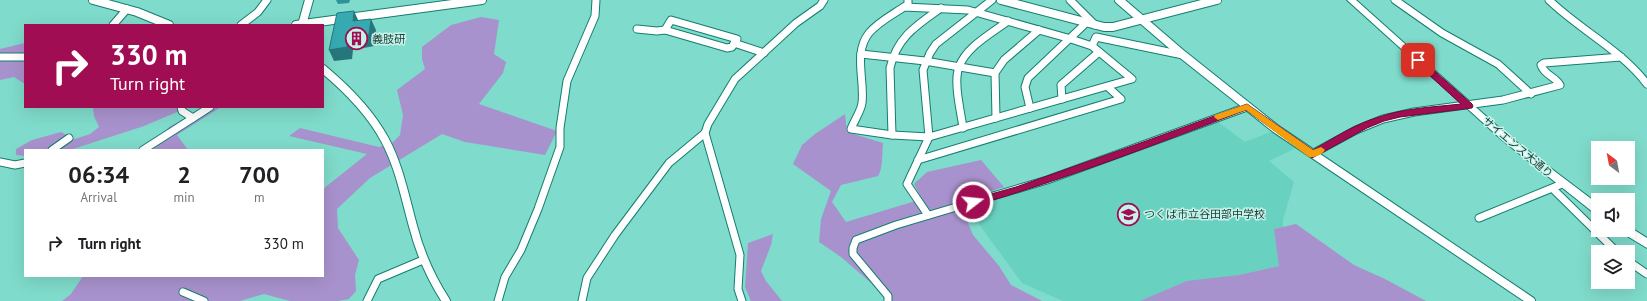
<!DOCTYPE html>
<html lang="en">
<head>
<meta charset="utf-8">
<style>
	body { margin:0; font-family:"PT Sans","Noto Sans JP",sans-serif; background:#f2f2f2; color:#202124; height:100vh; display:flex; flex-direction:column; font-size:15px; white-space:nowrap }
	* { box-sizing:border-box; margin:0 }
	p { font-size:13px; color:#757577 }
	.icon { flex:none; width:22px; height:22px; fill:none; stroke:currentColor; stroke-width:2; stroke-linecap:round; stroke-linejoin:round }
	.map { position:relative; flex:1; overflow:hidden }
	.panel { position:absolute; left:24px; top:149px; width:300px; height:128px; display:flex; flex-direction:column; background:#fff; border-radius:0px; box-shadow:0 4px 16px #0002 }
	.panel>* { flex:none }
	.top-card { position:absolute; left:24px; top:24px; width:300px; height:84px; border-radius:0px; box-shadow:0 4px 16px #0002; background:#a10d52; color:#fff; overflow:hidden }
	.needle { width:26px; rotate:328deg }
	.tools { position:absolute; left:1591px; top:141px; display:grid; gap:8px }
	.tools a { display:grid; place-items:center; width:44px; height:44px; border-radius:0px; background:#fff; box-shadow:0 4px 16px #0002; font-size:20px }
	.pin { position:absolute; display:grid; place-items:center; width:34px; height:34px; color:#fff; margin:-17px; border-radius:8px; box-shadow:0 2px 6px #0006 }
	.me { position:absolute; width:44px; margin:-22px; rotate:74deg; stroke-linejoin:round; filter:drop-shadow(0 0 3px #0008) }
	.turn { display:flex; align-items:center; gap:14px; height:84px; padding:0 20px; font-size:18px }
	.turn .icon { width:52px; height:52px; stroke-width:2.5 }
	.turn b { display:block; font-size:28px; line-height:34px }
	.eta { display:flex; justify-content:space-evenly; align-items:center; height:68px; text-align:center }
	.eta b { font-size:24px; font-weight:700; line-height:28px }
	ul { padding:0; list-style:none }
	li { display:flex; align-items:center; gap:12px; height:52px; padding:0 20px }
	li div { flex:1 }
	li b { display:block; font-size:15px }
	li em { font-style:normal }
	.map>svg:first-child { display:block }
</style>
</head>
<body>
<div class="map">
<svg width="1647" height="301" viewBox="0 0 1647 301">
	<rect width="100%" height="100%" fill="#7fdbcb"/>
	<path fill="#69d1c0" d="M1218,122L1245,142L1273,131L1296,148L1269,161L1294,182L1283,220V265L1221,279L1175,301H1063L1022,283L968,209Z"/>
	<g fill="#a892cd">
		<path d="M481,17L499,20L494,54L506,62L503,73L479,104L557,131L545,155L465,142L442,134L370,178L337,209L338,228L359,260L355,275L356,291L349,299L338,301H290L264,294L240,301H62L71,294L83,276H323V189L367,154L289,136L300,128L379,147L393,142L400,135L403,115L397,90L425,69L422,59V47L451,25Z"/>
		<path d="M25,43V84L14,77L0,80V49Z"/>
		<path d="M93,107H189L144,126L70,150H25V156L16,155V149L32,140L61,132L75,139L90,134L99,127L94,116Z"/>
		<path d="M202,107H221L177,135L188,150H148L169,127L202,109Z"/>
		<path d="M845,114L847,132L883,143C882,153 883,169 878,176L841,185L832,202L846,222L922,199L914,184L927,172L981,160L1004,187L959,201L973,235L999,266L1011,285L1042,301H892L841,257L819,242L821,219L831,191L793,164L802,145L815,134Z"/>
		<path d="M1296,224L1354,265L1385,279L1426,301H1140L1187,281L1239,275L1279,266L1274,229Z"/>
		<path d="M773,234L771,245L761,271L766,281L782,301H751L745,287L748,243Z"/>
	</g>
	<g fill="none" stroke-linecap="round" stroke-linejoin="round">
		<defs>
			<g id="minor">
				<path d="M1070,0L1095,25"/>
				<path d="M1395,0L1442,33L1498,64L1531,94"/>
				<path d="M1549,0C1580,30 1620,49 1647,84"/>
				<path d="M904,7L968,10L1071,39L1092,46L1132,79L929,137L892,135L851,129C854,121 861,111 862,103C865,80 853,53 869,33C878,22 892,15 904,7Z"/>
				<path d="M904,7L908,4V0"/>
				<path d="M671,20L737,39L732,47L727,48L665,30Z"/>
				<path d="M113,25L127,9"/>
				<path d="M241,25L258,12L267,0"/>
				<path d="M637,29L657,31L665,30"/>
				<path d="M734,43L764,53"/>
				<path d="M1092,46L1096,37L1183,55"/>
				<path d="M861,54L925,61L995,73"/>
				<path d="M0,57H25"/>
				<path d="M1062,99L1061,85L1099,52"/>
				<path d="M181,107L182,111L193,118L210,107"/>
				<path d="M1030,108L1025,87L1028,78L1086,23"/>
				<path d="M996,118L995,73L1004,60L1039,30"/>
				<path d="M963,128C961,112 953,82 959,67C966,47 992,33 1008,21"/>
				<path d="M705,133L740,255L738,289L742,301"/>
				<path d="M892,135L890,68C897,37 917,25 941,8"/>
				<path d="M52,150L69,138"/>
				<path d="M143,150L193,118"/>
				<path d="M1312,154L1356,130L1383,119L1414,112L1503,100L1560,85C1555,76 1544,75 1541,65L1544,63L1621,57"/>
				<path d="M918,160L1121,99L1108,87"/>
				<path d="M0,162L15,165L25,163"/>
				<path d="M1553,189L1617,252"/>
				<path d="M928,215L907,184L929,137L923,70L930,53L936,44L992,0"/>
				<path d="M1479,218L1562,184"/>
				<path d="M1628,261L1647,274"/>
				<path d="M183,292L204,301"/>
				<path d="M367,301L378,279L423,260"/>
				<path d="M498,301L505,277L521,250L538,209L560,147V128L567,81L595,16L596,0"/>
				<path d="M582,301L587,278L615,235L669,163L705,133L708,124L735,79L796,23L820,6L824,0"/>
				<path d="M888,301V296L853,254V248L856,240L896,225L1047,180L1247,107"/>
			</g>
			<g id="tertiary">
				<path d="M93,0L137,12L169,25"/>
				<path d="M1001,0L1104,27H1113L1217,0"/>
				<path d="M1119,0L1183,55L1276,129L1531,301"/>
				<path d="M296,25L482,0"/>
				<path d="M302,25L309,0"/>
				<path d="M323,69C347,89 370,112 385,140C399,166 405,197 413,226C420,253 431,278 446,301"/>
			</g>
			<g id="primary">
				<path d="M1347,0H1356L1507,135L1598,204V214L1594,213L1501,139Z"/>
				<path d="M1628,226L1647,238V248L1622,233L1621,230H1628Z"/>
			</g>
		</defs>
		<use href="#minor" stroke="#147e70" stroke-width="9"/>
		<use href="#tertiary" stroke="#147e70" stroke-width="10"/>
		<use href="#primary" stroke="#147e70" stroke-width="2"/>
		<use href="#minor" stroke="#fff" stroke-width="7"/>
		<use href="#tertiary" stroke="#fff" stroke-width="8"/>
		<use href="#primary" fill="#fff" fill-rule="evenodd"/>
	</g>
	<path fill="#2e9298" d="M336,0H350L349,3L338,4Z"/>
	<g fill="#26777c">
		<path d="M354,11L359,22L353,21Z"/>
		<path d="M371,19L376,30L374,46L353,50L352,59L334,61L329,50L348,38Z"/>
	</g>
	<path fill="#36aab1" stroke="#26777c" d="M354,11L353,21L371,19L369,35L348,38L347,47L329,50L337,13Z"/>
	<path fill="#a10d52" stroke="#690835" d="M1415,58H1420L1472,104L1473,106L1472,108L1400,117L1384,121L1367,128L1312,158L1246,110C1156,144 1066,179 973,206L968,202L970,200L1016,187L1146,141L1247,104L1313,150C1334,138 1355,124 1379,117C1405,108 1434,107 1461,104L1415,62Z"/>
	<path fill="#f59e0b" d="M1247,104L1313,150L1321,147L1325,150C1322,155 1314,158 1309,157L1246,110L1218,120L1214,117L1215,115Z"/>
	<defs>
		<symbol id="building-ring" viewBox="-11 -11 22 22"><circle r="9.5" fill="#c7f2e9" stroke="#a10d52" stroke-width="1.5"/><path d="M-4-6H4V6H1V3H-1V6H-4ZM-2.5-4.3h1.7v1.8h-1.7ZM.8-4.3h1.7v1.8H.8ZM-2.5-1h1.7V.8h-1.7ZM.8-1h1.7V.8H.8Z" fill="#a10d52"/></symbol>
		<symbol id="school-ring" viewBox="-11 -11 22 22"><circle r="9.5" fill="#c7f2e9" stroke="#a10d52" stroke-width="1.5"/><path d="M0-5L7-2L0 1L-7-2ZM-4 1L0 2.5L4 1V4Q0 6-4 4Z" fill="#a10d52"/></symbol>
	</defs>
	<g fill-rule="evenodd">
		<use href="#building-ring" x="344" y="26" width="25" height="25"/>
		<use href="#school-ring" x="1116" y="202" width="25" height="25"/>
	</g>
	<g text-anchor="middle" stroke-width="3" stroke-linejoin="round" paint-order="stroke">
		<g font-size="11" fill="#163d37" stroke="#c7f2e9" text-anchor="start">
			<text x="372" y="43">義肢研</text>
			<text x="1144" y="218">つくば市立谷田部中学校</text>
		</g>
		<g font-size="11" fill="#163d37" stroke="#c7f2e9">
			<text transform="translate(1518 147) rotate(40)" y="4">サイエンス大通り</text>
		</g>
	</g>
</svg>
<div class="tools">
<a><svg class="needle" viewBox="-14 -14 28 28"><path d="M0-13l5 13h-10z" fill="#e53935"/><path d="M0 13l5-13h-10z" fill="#757577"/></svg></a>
<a><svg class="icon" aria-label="sound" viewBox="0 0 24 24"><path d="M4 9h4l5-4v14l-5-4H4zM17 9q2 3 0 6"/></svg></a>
<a><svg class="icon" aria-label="layers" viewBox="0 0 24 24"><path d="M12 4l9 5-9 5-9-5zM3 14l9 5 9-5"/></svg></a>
</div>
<div class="pin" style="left:1418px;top:60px;background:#d93025"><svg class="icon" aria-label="arrive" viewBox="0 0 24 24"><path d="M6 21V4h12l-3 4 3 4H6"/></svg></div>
<svg class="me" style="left:973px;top:202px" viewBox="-20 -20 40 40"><circle r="17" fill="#a10d52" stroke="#fff" stroke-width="3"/><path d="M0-11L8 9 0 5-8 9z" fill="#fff"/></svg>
<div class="top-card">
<div class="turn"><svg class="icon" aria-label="right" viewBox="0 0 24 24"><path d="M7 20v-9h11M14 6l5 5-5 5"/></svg><div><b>330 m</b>Turn right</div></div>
</div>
<section class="panel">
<div class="eta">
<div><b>06:34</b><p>Arrival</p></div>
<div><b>2</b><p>min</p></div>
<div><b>700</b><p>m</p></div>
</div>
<ul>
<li><svg class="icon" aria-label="right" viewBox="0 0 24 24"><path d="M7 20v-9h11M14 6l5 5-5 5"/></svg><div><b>Turn right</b></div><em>330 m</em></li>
</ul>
</section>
</div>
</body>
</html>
